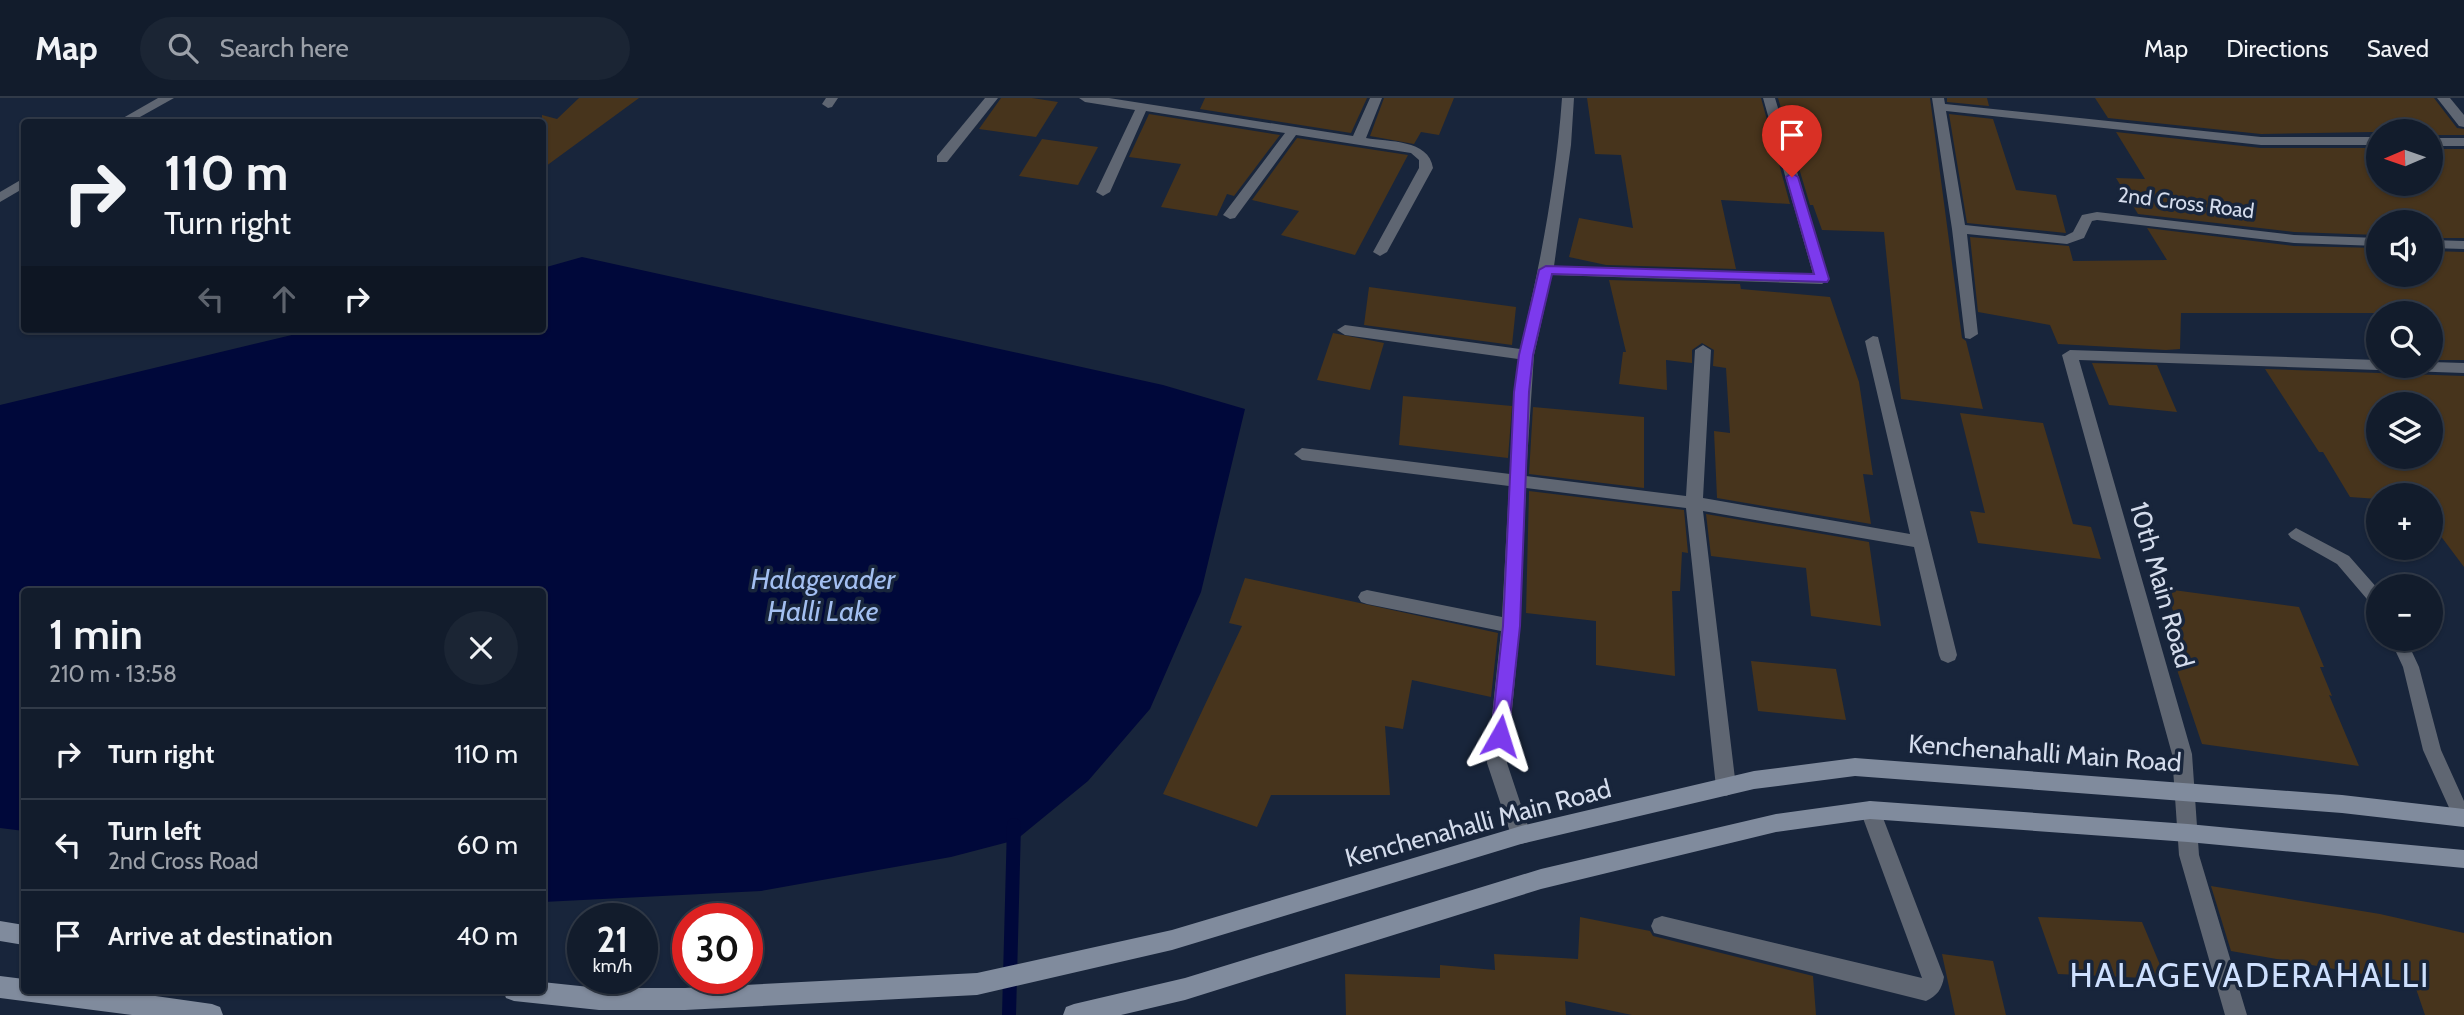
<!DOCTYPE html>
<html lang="en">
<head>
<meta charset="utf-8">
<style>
	body { margin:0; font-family:Cabin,sans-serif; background:#1b2534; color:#f1f3f6; height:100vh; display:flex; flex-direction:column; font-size:26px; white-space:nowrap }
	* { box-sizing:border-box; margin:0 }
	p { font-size:23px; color:#9ca1a9 }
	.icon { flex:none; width:38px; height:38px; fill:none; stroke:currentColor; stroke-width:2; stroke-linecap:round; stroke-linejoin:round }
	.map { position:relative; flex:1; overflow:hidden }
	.panel { position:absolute; left:21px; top:490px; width:525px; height:406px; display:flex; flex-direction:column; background:#121c2c; border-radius:7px; box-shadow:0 2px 5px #0004,0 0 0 2px #313a48 }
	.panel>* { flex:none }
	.guide { position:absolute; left:21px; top:21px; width:525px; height:214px; border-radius:7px; box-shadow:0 2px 5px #0004,0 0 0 2px #313a48; background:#121c2c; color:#f1f3f6; overflow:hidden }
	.needle { width:46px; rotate:268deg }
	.fabs { position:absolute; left:2366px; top:21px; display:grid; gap:14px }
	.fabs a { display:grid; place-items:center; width:77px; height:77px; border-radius:50%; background:#121c2c; box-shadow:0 2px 5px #0004,0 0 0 2px #313a48; font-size:35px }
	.speed { position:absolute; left:567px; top:805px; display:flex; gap:14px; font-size:35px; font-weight:700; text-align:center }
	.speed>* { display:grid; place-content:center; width:91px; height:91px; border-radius:50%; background:#121c2c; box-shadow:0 2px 5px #0004,0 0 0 2px #313a48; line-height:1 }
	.speed small { font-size:18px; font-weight:400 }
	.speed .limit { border:10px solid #d22; background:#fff; color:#111 }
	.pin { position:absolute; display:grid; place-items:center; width:60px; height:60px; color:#fff; margin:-72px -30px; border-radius:50% 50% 50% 0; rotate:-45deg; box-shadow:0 0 7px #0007 }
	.pin .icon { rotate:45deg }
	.me { position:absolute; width:77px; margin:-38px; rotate:6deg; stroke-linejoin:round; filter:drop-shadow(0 0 5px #0008) }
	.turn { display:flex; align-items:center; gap:24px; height:147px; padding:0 28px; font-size:32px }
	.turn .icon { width:91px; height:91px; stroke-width:2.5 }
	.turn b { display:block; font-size:49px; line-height:60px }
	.lanes { display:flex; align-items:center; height:66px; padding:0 28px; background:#0003; justify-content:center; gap:35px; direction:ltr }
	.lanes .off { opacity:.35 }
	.round { display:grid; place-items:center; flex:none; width:74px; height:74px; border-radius:37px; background:#1b2534 }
	.head { display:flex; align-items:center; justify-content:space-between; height:119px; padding:0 28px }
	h1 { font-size:42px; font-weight:600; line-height:52px }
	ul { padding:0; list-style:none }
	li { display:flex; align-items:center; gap:21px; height:91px; padding:0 28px; border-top:2px solid #313a48 }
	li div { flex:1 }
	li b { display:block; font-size:26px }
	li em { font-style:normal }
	header { display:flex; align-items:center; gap:42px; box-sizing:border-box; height:98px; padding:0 35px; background:#121c2c; border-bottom:2px solid #313a48 }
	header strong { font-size:33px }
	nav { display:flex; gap:38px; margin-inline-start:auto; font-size:24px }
	.search { width:490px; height:63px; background:#1b2534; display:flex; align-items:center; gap:18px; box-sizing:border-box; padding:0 24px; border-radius:38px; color:#9ca1a9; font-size:26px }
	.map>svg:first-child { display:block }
</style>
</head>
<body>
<header>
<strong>Map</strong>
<div class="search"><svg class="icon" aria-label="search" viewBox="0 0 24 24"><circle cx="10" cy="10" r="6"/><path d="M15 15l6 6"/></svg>Search here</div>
<nav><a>Map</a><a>Directions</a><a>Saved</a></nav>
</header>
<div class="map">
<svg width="2464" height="917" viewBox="0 0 2464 917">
	<rect width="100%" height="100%" fill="#18253b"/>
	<path fill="#00083a" d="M582,159L1163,287L1245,311L1201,494L1150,611L1088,683L1016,742L951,759L761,793L543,804L542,494H24V733L0,730V307L317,231H542L543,170Z"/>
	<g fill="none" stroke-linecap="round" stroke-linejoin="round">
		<path stroke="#00083a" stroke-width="14" d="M1009,917L1014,727"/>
	</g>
	<g fill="#47341c" fill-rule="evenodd">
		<path d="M579,0H639L542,71V17L557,21Z"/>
		<path d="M1001,0H1032L1058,4L1036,39L979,31Z"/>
		<path d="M1205,0H1367L1351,35L1200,11Z"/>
		<path d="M1384,0H1454L1439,37L1421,34L1414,46L1370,38Z"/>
		<path d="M1587,0H1761L1790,106L1721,102L1736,171L1606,167L1569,159L1579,120L1633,130L1621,57L1595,56Z"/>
		<path d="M1778,0H1930L1962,240L1966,243L1983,311L1901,301L1884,134L1822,132L1813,107H1810Z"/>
		<path d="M1947,0H1987L1989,8L1947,4Z"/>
		<path d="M2095,0H2434L2457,30L2464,31V37H2431V33L2261,36L2108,20Z"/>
		<path d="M1149,16L1280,37L1234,98L1227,96L1217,118L1161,109L1181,66L1129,59Z"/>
		<path d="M1949,16L1993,21L2016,92L2056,97L2066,135L1967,125Z"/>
		<path d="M2116,34L2261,50H2378V86H2431V51H2464V140H2431V124H2378V137L2294,134L2138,116L2116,80L2145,81Z"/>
		<path d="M1297,40L1408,57L1355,157L1281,137L1299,113L1252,102Z"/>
		<path d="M1042,41L1098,49L1078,87L1019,78Z"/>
		<path d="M2147,130L2294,148L2378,150V177H2431V153L2464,154V262H2431V215H2181L2180,251L2166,252L2058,246L2050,227L1978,214L1970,139L2069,148L2073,163L2167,162Z"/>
		<path d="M1609,182L1740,186L1741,191L1830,199L1859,284L1873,377L1863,376L1871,426L1717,400L1714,333L1730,335L1726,270L1713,268L1714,252L1702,245L1692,252V265L1666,262L1667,292L1619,286L1623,254H1626Z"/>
		<path d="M1369,189L1516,209L1512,247L1364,227Z"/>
		<path d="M1333,235L1384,245L1370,292L1317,282Z"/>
		<path d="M2092,265L2157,267L2177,314L2109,307Z"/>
		<path d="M2265,271L2464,278V469L2431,425V397H2378V401L2350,399L2323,354H2319ZM2378,306H2431V359H2378Z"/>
		<path d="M1403,298L1512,308L1508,360L1399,347Z"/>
		<path d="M1533,309L1644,319V390L1529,376Z"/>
		<path d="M1960,315L2043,325L2073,426L2091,429L2101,461L1978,445L1970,413L1985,415Z"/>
		<path d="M1529,393L1684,412L1688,455L1682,454L1680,493H1672L1675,578L1596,567V523L1526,515Z"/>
		<path d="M1706,416L1869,444L1881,528L1811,518L1806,470L1711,458Z"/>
		<path d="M1245,480L1498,535L1491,599L1412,582L1403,631L1385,628L1390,697H1271L1257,729L1163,696L1242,528L1229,525Z"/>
		<path d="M2166,491L2299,509L2324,569H2320L2332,598L2329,597L2359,668L2202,646L2171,554L2187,556Z"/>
		<path d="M1751,563L1836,571L1846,622L1758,613Z"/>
		<path d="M2211,788L2380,816L2464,835V917H2425L2414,885L2231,853Z"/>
		<path d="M1580,819L1650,833L1653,838L1813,878L1816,917H1632L1565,903L1566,917H1346L1345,876L1440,880V867L1495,872L1494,856L1578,861Z"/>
		<path d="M2038,819L2142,824L2166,881L2058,876Z"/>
		<path d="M1942,856L1993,863L2006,917H1955Z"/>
	</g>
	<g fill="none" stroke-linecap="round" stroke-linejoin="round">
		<g fill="#5f6672" fill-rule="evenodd">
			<path d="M2296,430L2349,458L2378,491V508L2372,507L2337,466L2291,440L2288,436Z"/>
			<path d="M2390,541H2406L2419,569L2441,652L2464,703V726L2456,725L2423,652L2403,569Z"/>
		</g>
		<g fill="#5f6672" fill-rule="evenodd">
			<path d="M158,0H174L131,24H116Z"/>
			<path d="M826,0H838L832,9L828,10L822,6Z"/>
			<path d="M985,0H998L947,64H937V58Z"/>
			<path d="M1079,0H1109L1353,38L1370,0H1382L1366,40C1388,44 1429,41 1433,70L1387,154L1380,158L1373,154L1419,70V62L1411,55L1296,37L1235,120L1230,121L1223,117L1285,35L1146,13L1110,94L1103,98L1096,94L1135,12L1085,4Z"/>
			<path d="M1562,0H1574L1571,47L1554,168L1813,176L1763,0H1775L1829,181L1822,186L1552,177L1534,257L1526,378L1686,398L1695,252L1703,247L1711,252L1703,400L1910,436L1865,243L1873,238L1878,239L1957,557L1955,562L1948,565L1941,562L1939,557L1914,449L1703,413L1736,689L1733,695L1726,698L1719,695L1716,689L1686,410L1526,390L1520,528L1507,665L1531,737L1528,744L1521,746L1514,744L1511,737L1487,665L1501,533L1367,506L1361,504L1358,499L1361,494L1367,492L1502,519L1509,388L1302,362L1294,356L1302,350L1510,376L1518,261L1345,237L1337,232L1345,227L1520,251C1540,168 1556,85 1562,0Z"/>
			<path d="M1932,0H1944L1945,6L2261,39H2378V47H2261L1946,13L1965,127L2065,138L2073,134L2082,117L2097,114L2294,137L2378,140V148L2294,145L2097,122L2092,123L2084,140L2067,146L1967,136L1978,236L1970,241L1965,240L1952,131Z"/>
			<rect x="2431" y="40" width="33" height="8"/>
			<path d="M24,80V90L0,104V94Z"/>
			<path d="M2431,142L2464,143V151L2431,150Z"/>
			<path d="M2070,252L2378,262V268H2385L2378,272L2079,262L2192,656L2199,757L2247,917H2225L2179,757L2172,656L2062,257Z"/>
			<path d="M2431,264L2464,265V275L2407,273L2399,268H2431Z"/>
			<path d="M1870,703L1877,706L1880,712L1944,879C1942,891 1937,898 1926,903L1654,835L1651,828L1654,821L1662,818L1922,880L1860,712L1863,706Z"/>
		</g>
		<path fill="#5f6672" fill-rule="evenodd" d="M2437,0H2450L2464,17V29L2459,28Z"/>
		<g fill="#808b9d" fill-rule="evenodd">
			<path d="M1855,660L2342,697L2464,711V729L2342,715L1855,678L1754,691L1521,746L1172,852L977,897L685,912H599L514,903L506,900L503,892H542V884L599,890H685L977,875L1172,832L1521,728L1754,673Z"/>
			<path d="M1870,703L2188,726L2464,752V770L2188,744L1870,721L1776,734L1541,791L1185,902L1121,917H1063L1066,909L1074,906L1185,880L1541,771L1776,716Z"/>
			<path d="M0,823L24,827V847L0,843Z"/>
			<path d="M0,878L24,881V892H113L212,906L220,909L223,917H132L0,900Z"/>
		</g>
	</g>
	<path fill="#7c3aed" stroke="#51269a" stroke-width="2" d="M1792,75L1798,79L1829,181L1827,184L1552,176L1533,257L1529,294L1520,528L1508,638L1506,643H1493L1491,638L1503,528L1514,294L1519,257L1539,172L1546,168L1814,176L1786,79Z"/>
	<g text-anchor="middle" stroke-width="7" stroke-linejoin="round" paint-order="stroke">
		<g font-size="21" fill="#d4dcec" stroke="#18253b">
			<text transform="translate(2186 105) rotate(7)" y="7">2nd Cross Road</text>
		</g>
		<g font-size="26" fill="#d4dcec" stroke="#18253b">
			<text transform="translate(2162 487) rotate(74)" y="9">10th Main Road</text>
			<text transform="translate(2045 655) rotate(4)" y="9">Kenchenahalli Main Road</text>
			<text transform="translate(1478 725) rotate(-15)" y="9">Kenchenahalli Main Road</text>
		</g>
		<g font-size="28" font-style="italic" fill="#a3bff1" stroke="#18253b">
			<text x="823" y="491">Halagevader<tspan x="823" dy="32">Halli Lake</tspan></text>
		</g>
		<g font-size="33" letter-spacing="2" fill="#cee0fe" stroke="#18253b">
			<text x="2250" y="889">HALAGEVADERAHALLI</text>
		</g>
	</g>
</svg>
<div class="fabs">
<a><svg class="needle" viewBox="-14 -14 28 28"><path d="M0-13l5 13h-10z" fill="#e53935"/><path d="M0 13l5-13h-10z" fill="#9ca1a9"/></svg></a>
<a><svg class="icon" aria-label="sound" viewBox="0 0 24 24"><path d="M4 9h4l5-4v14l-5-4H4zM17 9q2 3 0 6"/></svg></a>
<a><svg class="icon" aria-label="search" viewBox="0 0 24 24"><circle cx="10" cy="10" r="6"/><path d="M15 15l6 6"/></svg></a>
<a><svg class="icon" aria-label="layers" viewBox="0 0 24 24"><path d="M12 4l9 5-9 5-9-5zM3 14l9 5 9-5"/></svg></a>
<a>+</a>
<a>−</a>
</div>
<div class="speed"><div>21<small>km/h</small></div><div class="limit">30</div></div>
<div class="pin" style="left:1792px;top:79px;background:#d93025"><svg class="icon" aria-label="arrive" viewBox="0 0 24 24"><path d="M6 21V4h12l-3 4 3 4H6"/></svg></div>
<svg class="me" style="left:1500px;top:638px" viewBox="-20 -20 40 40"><path d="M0-17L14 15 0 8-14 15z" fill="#7c3aed" stroke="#fff" stroke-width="4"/></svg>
<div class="guide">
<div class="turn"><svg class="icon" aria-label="right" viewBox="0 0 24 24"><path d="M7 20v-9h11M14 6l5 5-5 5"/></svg><div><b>110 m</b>Turn right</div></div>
<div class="lanes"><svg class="icon off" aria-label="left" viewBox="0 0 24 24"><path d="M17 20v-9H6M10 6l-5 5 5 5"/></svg><svg class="icon off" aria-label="ahead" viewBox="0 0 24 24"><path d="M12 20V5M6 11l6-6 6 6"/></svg><svg class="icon" aria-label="right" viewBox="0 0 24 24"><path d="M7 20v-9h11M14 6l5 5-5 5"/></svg></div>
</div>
<section class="panel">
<div class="head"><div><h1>1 min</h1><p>210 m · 13:58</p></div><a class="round"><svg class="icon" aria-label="close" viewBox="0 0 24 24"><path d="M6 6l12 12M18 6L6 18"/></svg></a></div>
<ul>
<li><svg class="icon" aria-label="right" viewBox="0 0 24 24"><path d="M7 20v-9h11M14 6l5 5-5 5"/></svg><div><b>Turn right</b></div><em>110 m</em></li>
<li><svg class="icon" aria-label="left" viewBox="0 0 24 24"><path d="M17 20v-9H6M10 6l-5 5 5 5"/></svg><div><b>Turn left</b><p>2nd Cross Road</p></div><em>60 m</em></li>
<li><svg class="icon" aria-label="arrive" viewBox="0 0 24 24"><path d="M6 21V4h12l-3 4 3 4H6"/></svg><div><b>Arrive at destination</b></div><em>40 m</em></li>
</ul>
</section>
</div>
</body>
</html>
